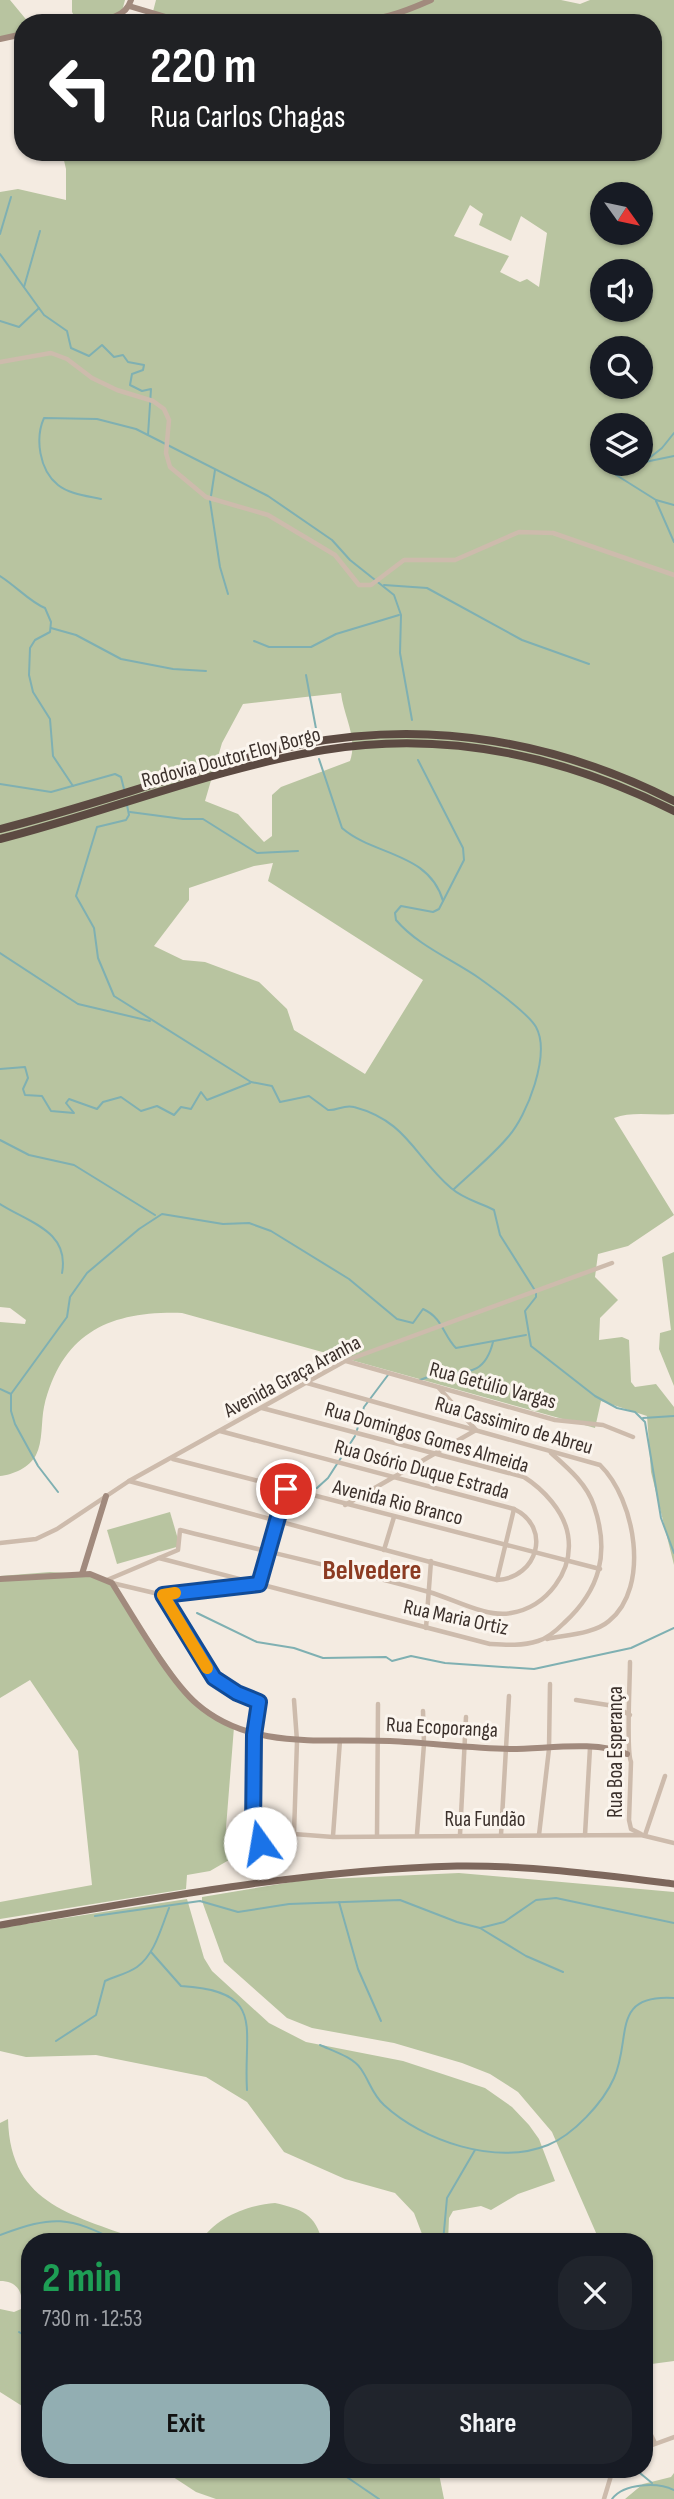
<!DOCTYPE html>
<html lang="en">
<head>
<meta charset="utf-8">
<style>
	body { margin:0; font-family:"Sofia Sans Condensed",sans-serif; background:#20242c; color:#f1f3f6; height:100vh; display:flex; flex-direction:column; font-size:26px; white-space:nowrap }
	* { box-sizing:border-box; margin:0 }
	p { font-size:23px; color:#9ea1a6 }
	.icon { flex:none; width:38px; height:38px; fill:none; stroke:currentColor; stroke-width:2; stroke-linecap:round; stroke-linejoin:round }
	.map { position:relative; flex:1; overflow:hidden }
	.details { position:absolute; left:21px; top:2233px; width:632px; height:245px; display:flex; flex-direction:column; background:#171b24; border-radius:28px; box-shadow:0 2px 5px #0004 }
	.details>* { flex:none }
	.top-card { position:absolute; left:14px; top:14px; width:648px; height:147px; border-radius:28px; box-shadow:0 2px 5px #0004; background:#202124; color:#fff; overflow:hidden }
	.needle { width:46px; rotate:123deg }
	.controls { position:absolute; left:590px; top:182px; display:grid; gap:14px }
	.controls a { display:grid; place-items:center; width:63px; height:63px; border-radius:50%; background:#171b24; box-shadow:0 2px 5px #0004; font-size:35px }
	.pin { position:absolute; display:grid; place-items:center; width:60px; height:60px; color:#fff; margin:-30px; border:4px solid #fff; border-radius:50%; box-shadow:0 2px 7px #0007 }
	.me { position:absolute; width:77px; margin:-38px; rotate:347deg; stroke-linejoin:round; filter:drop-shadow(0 0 5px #0008) }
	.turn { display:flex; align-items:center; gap:24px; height:147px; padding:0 21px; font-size:32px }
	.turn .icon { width:91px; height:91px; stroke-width:2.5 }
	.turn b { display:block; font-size:49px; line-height:60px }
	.round { display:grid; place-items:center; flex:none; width:74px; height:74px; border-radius:28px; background:#20242c }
	.headline { display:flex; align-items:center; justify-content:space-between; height:119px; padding:0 21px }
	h1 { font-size:42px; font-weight:700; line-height:52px; color:#1e9e55 }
	.button { display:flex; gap:14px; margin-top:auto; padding:14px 21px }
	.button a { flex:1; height:80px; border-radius:28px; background:#92aeb2; color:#111; font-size:28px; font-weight:700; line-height:80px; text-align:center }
	.button a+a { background:#20242c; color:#f1f3f6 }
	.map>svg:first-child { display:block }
</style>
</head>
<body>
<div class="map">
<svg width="674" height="2499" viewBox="0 0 674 2499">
	<rect width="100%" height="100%" fill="#f4ebe1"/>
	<g fill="#b8c4a0" fill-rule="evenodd">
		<path d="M0,0H10L29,23H23V36L0,39Z"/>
		<path d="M72,0H125L119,23H78L72,12Z"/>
		<path d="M156,0H561L580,4L590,0H674V1114C654,1116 632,1111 614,1118L674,1215L628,1246L598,1254L595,1277L618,1300L600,1318L599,1340L622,1337L629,1340L631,1382L635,1387L656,1384L674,1407V1565L651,1472L647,1416L601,1401L595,1428L182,1313C110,1311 62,1332 44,1407C41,1421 43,1442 36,1455C30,1467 13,1475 0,1476V1322L25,1324L26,1320L10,1308L0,1307V192L18,189L66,200V169L62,152H653V23H150ZM602,194H640V233H602ZM470,205L483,214L479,225L511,241L521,216L547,233L539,287L527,279L520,282L500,272L509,256L454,236ZM602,271H640V310H602ZM602,348H640V387H602ZM602,425H640V464H602ZM341,693C344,718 358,737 350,761L281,787L272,795V836L264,842L238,814L205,801L222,743L243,704ZM273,863L268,881L423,980L365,1074L294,1030L287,1009L259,982L205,962L183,960L154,946L189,900V888L254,866Z"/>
		<path d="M674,1252V1386L659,1349L660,1333L671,1330L662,1257Z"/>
		<path d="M170,1512L180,1546L117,1564L107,1530Z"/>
		<path d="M50,1572L90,1574L115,1582L127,1606L190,1697L234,1727L226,1828L229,1860L210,1871L187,1875L186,1889L0,1919V1902L92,1885L78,1751L30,1680L0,1698V1576Z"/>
		<path d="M459,1873L674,1892V2361L644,2365V2242H600L552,2132L518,2092L490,2074L462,2063L394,2043L312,2028L287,2018L224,1962L202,1901V1897L304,1880Z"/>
		<path d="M187,1899L204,1958L212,1971L269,2023L306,2042L403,2061L485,2088L512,2107L529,2125L539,2139L555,2181L518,2194L491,2210L481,2206L453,2211L449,2218L448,2242H419L422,2234L414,2213L395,2193L345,2179L284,2152L247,2102L206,2077L96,2055L26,2057L0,2051V1928Z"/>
		<path d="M8,2119C10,2208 78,2215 144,2242H30V2411L0,2392V2309L14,2312L21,2309C24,2292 17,2281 0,2281V2123Z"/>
		<path d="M275,2203C301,2209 316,2214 322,2242H200C215,2218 247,2205 275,2203Z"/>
		<path d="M161,2469H438L444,2499H216L196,2492Z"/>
		<path d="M674,2473V2499H625L643,2484L671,2477Z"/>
	</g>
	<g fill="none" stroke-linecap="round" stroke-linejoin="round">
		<g stroke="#7fb0b2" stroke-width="2">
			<path d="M0,234L11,197"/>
			<path d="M0,254L44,315L67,331L71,348L89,356L102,345L114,357L123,355L128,362L144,365L143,370L132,374L130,385L142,391L151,389L148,435"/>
			<path d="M24,287L40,231"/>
			<path d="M0,321L19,327L39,308"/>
			<path d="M640,463L674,456"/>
			<path d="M643,463L662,448L674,433"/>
			<path d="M638,464L613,473L656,500L674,505"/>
			<path d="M211,496L215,470"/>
			<path d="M101,499C88,496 69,494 58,485C39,470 35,438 44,418L97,419L136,429L268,496L332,540L350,560L394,595L401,615L400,653L412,720"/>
			<path d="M210,501L220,567L228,594"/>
			<path d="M656,501L674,542"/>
			<path d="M0,576C16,586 30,602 45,608L51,622L50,632L35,640L30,648L29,675L33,692L50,719L53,756L73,786"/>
			<path d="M384,585L427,588L522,640L589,664"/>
			<path d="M51,628L76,635L121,659L173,669L206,671"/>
			<path d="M254,641L269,647H311L336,634L399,615"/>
			<path d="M306,675L317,734"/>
			<path d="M319,759L342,828C374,856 429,852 443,901"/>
			<path d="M418,760L463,848L464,860L439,909L433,912L401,906L395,913L396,920C417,945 453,960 479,978C493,988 528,1013 536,1027C551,1054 527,1116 508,1137C492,1156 472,1172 454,1189"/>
			<path d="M0,784L51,792L115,774L121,777L124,789"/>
			<path d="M127,805L129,815L126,820L97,827L76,896L94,928L98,958L114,996L251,1082L272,1086L280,1102L309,1096L328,1110C337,1111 344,1104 354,1107C407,1121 414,1156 451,1188C465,1200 479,1202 494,1210L500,1235L536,1292V1297L525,1311L531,1346L595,1396L617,1408L635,1412L645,1422L661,1518L674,1553"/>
			<path d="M130,812L183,819H203L257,853L298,851"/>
			<path d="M0,953L78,1004L150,1021"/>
			<path d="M0,1069L25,1067L28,1078L23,1089L25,1095L42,1096L51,1111L74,1113L66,1103L69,1099L97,1109L103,1102L121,1097L141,1111L157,1106L174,1115L181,1107L191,1109L201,1092L207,1100L250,1083"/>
			<path d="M0,1140L29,1155L74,1165L155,1215"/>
			<path d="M0,1204C28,1222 70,1231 62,1273"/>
			<path d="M420,1380C451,1365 482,1387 493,1342"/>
			<path d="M0,1389L11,1394"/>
			<path d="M643,1418L674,1416"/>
			<path d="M357,1430L364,1407L388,1375"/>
			<path d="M317,1488L328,1478L355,1436"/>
			<path d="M58,1492L38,1466L15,1424L11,1411V1394L67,1317L70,1297L87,1273L139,1229L162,1214L223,1224L249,1223L271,1231L349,1279L397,1319L413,1323L423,1309C443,1318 443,1335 456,1348L526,1335"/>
			<path d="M197,1613L257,1642L294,1648L323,1658L386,1657L392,1661L411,1656L445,1663L534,1669L631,1648L674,1628"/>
			<path d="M339,1902L358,1969L381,2021"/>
			<path d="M95,1916L200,1901L238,1912L289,1904L400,1900L457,1922L480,1928L504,1922L536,1900L556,1898L674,1923"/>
			<path d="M480,1928L526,1956L563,1972"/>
			<path d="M151,1952L181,1986C267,1991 243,2028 247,2090"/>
			<path d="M56,2041L96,2015L105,1981C115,1976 127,1974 137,1967C155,1954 161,1928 169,1908"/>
			<path d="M320,2045C333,2051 353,2057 361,2069C370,2082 372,2094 384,2105C423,2141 496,2166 548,2145C573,2135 603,2103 614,2078C632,2038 610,1994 674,1998"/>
			<path d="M0,2235C54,2215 68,2216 119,2242"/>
			<path d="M443,2242L447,2198L475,2150"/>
			<path d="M19,2332L30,2339"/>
			<path d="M335,2469L379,2499"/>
			<path d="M635,2469L652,2483"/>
			<path d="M612,2499C624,2483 658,2482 674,2490"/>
		</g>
		<g stroke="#cdbbac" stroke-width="4.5">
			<path d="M0,362L51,353L67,359L92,378L117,390L153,401L164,409L169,420L166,453L170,467L206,497L268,515L335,555L359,585H371L404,560H455L519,532L553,533L674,575"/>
			<path d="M346,1361L555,1420L603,1425L633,1437"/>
			<path d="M307,1383L600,1465C635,1499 651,1587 609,1621C594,1634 565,1635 547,1639"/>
			<path d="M173,1459L600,1569"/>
			<path d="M129,1481L497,1580C538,1578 552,1527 514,1509L220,1431"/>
			<path d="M345,1505L476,1430L439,1388"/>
			<path d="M0,1543L36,1539L57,1529L129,1481L345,1361L612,1263"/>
			<path d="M384,1550L394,1517"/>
			<path d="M159,1558L178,1550L180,1530C263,1551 347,1569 429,1592C454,1599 486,1618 511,1613C547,1607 574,1571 568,1535C564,1511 543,1489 524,1477L262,1408"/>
			<path d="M107,1580L159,1558L490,1644C507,1645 522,1646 538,1641C548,1638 557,1630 564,1623C600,1590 610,1553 594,1506C587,1484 568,1468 551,1453"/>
			<path d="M497,1580L514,1509"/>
			<path d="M112,1583L163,1595L259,1584L286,1489"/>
			<path d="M163,1595L214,1678L237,1693L259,1702L254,1735L253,1830L254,1839L260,1843L287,1842L294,1834L297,1741L294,1700"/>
			<path d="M426,1628L431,1561"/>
			<path d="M630,1662C630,1681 626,1751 631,1762L629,1820L631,1829L641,1834"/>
			<path d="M576,1700L614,1706L630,1715"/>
			<path d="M294,1834L333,1837L641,1835L674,1843"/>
			<path d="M417,1834L424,1744L423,1711"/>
			<path d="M460,1835L466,1717"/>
			<path d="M501,1835L509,1696"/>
			<path d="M539,1835L549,1749L550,1684"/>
			<path d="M585,1835L590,1748"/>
			<path d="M645,1835L665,1776"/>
			<path d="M333,1836L340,1740"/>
			<path d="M377,1836L378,1704"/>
			<path d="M644,2421L655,2443"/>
			<path d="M644,2448L674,2437"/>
			<path d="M604,2499L613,2469"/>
		</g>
		<g stroke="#a18a7d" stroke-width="6">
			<path d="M129,6L186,23"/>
			<path d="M80,23C98,20 125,21 131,0"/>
			<path d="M287,23C311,17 324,22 347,22C377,22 404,12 431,0"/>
			<path d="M0,39L23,34"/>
			<path d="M82,1574L106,1496"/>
			<path d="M0,1579L90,1574L112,1583C133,1616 169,1680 197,1704C251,1751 324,1738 390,1741C430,1743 471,1748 511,1749C547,1749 594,1740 627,1754"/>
		</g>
		<path stroke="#7d675c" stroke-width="7" d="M0,1925C151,1899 304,1870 457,1866C529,1865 603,1875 674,1884"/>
		<g stroke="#5c4a42" stroke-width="8">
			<path d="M0,829C101,804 200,765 303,744C431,719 558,742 674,801"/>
			<path d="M0,839C107,812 215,768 324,750C446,730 564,756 674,811"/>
		</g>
	</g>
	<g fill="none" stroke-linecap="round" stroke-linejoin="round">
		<defs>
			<path id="route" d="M260,1843L254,1839L253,1830L254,1735L259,1702L237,1693L214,1678L163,1595L259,1584L286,1489"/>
		</defs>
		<use href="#route" stroke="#114b97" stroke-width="18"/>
		<use href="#route" stroke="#1a73e8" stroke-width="12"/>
		<path stroke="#f59e0b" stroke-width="12" d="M175,1593L163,1595L207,1668"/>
	</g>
	<g text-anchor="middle" stroke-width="6" stroke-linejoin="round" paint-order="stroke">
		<g font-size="21" fill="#3b302b" stroke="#fbf5ee">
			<text transform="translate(231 757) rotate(-15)" y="7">Rodovia Doutor Eloy Borgo</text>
			<text transform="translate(292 1376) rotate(-28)" y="7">Avenida Graça Aranha</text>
			<text transform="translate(493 1385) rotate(15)" y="7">Rua Getúlio Vargas</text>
			<text transform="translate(514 1425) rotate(16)" y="7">Rua Cassimiro de Abreu</text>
			<text transform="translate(427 1437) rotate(16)" y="7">Rua Domingos Gomes Almeida</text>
			<text transform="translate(422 1469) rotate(15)" y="7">Rua Osório Duque Estrada</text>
			<text transform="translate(398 1502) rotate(14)" y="7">Avenida Rio Branco</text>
			<text transform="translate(456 1617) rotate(12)" y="7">Rua Maria Ortiz</text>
			<text transform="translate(442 1727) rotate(3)" y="7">Rua Ecoporanga</text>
			<text transform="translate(615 1752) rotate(-90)" y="7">Rua Boa Esperança</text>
			<text x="485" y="1826">Rua Fundão</text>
		</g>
		<g font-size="28" font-weight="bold" fill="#8c3b22" stroke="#fbf5ee">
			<text x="372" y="1579">Belvedere</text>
		</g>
	</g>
</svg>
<div class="controls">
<a><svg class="needle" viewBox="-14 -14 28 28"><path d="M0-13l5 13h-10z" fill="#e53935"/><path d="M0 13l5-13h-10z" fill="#9ea1a6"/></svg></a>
<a><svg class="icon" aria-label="sound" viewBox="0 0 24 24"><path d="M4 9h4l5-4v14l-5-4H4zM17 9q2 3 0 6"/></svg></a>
<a><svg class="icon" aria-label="search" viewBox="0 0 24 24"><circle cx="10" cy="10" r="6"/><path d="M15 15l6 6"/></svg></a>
<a><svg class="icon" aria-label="layers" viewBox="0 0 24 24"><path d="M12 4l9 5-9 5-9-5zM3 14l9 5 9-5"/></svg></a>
</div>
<div class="pin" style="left:286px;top:1489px;background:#d93025"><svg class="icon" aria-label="arrive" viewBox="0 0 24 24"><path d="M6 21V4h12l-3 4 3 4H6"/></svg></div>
<svg class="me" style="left:260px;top:1843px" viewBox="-20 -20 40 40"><circle r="19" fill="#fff"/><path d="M0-13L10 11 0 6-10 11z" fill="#1a73e8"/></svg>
<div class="top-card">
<div class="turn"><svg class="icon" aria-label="left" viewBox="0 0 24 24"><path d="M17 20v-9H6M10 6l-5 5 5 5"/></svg><div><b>220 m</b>Rua Carlos Chagas</div></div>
</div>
<section class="details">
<div class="headline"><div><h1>2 min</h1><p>730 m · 12:53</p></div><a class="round"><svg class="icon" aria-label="close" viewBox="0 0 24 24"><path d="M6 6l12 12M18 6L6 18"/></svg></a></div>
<div class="button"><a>Exit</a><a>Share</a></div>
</section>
</div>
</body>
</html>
